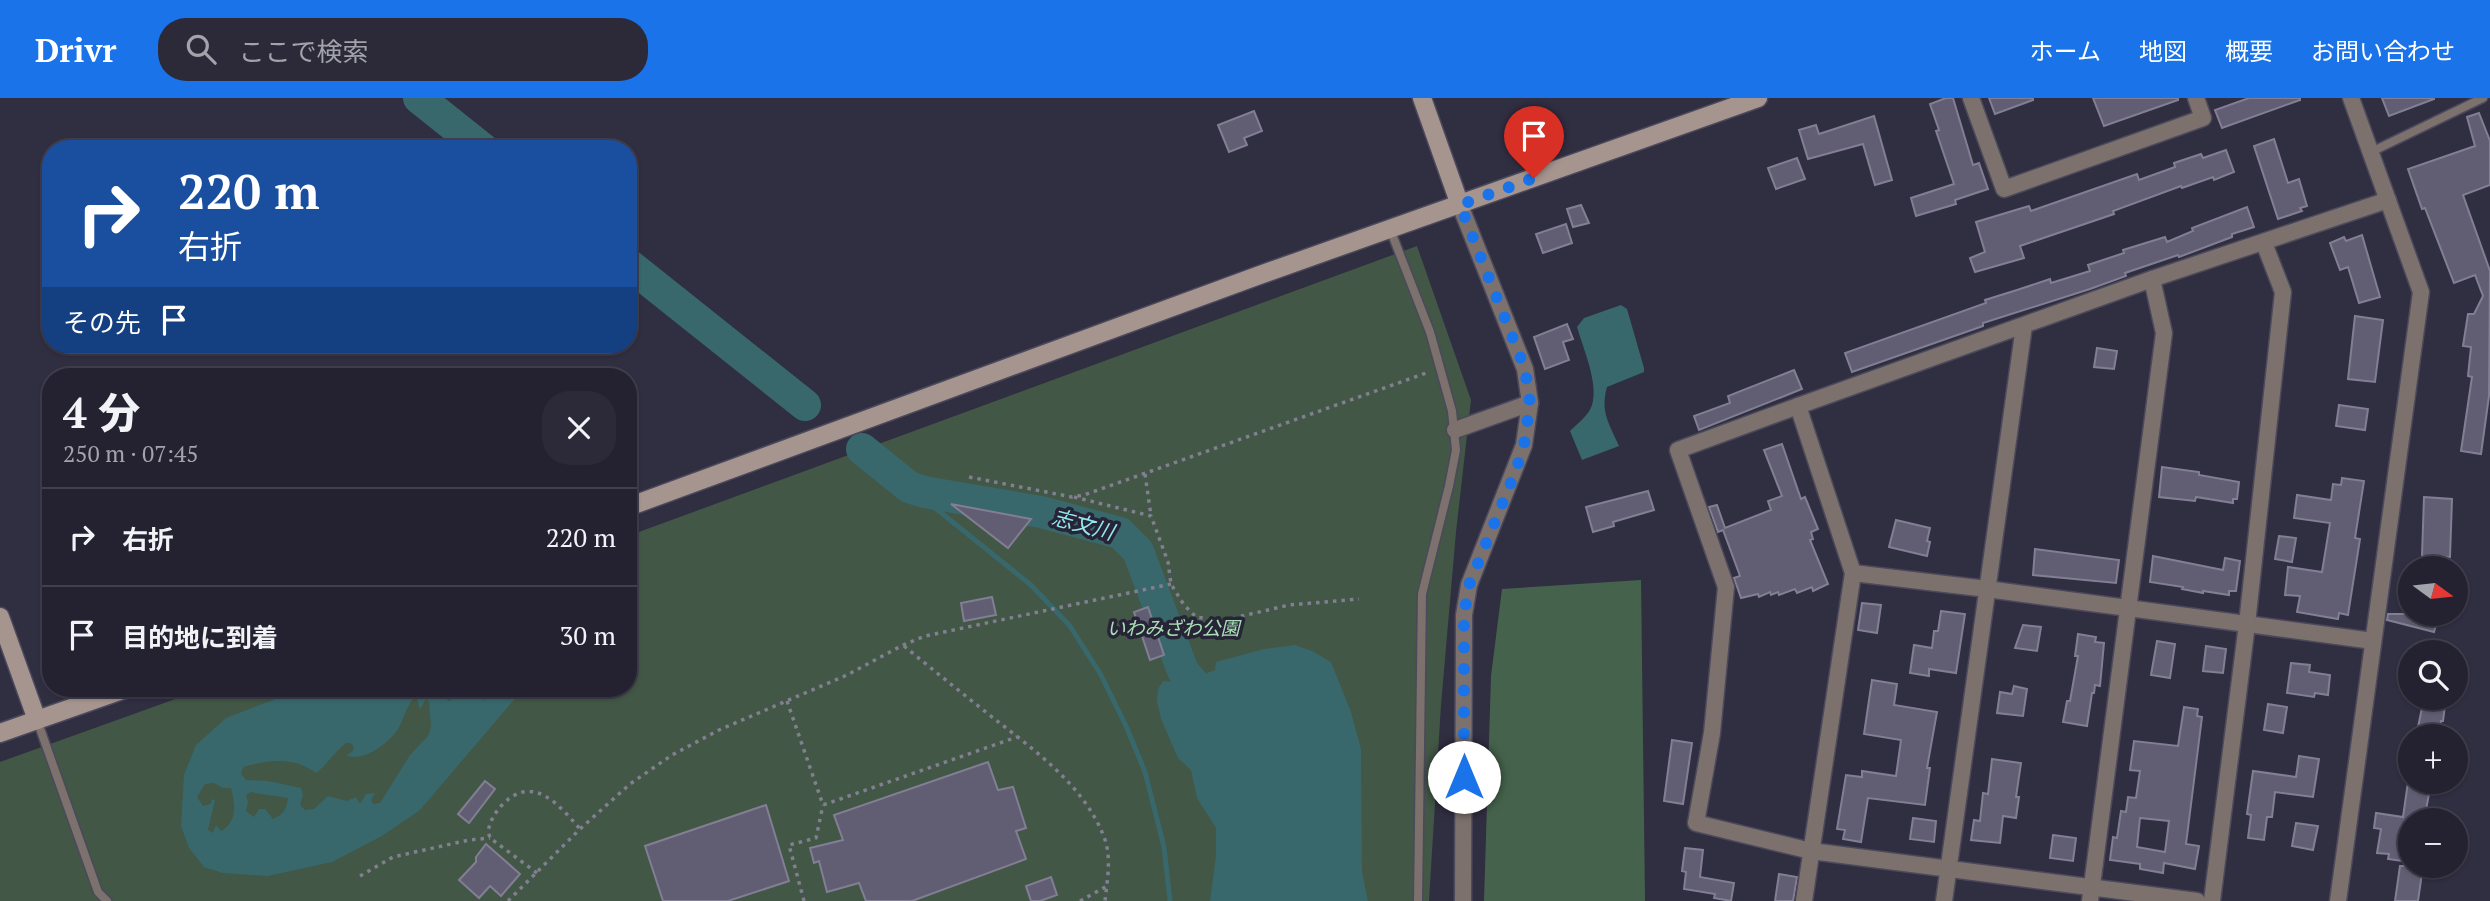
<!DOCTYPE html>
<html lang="ja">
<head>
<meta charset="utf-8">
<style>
	body { margin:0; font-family:"PT Serif","Noto Sans JP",serif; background:#2c2a39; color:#f1f3f6; height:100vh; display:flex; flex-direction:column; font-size:26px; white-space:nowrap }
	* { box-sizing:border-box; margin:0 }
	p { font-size:23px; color:#a3a4ab }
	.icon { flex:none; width:38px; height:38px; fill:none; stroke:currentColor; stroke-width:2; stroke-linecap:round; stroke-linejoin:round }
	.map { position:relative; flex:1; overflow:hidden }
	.side { position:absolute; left:42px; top:270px; width:595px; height:329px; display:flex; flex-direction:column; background:#242231; border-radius:28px; box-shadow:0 2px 5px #0004,0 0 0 2px #413f4d }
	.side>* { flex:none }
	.banner { position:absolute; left:42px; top:42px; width:595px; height:214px; border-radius:28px; box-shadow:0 2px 5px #0004,0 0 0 2px #413f4d; background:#1a4fa0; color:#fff; overflow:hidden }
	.needle { width:46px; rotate:105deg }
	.buttons { position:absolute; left:2398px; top:458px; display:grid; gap:14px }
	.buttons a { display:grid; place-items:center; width:70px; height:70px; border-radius:50%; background:#242231; box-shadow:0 2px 5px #0004,0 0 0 2px #413f4d; font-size:35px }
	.pin { position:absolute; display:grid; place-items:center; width:60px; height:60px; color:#fff; margin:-72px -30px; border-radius:50% 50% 50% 0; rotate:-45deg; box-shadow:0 0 7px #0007 }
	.pin .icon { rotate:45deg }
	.me { position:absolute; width:77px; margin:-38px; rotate:0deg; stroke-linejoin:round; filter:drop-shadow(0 0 5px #0008) }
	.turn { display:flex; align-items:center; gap:24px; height:147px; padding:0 21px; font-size:32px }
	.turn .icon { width:91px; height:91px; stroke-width:2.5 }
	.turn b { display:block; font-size:49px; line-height:60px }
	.then { display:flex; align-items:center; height:66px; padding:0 21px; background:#0003; gap:14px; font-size:26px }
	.round { display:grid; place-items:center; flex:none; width:74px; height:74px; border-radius:28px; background:#2c2a39 }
	.overview { display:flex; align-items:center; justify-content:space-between; height:119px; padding:0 21px }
	h1 { font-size:42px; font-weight:800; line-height:52px }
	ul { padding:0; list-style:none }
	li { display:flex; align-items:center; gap:21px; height:98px; padding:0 21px; border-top:2px solid #413f4d }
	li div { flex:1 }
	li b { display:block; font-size:26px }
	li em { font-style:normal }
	header { display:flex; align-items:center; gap:42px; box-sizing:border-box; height:98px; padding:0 35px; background:#1a73e8; color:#fff }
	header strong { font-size:33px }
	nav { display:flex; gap:38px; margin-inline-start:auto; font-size:24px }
	.search { width:490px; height:63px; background:#2c2a39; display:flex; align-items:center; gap:18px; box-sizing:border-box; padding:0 24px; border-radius:28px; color:#a3a4ab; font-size:26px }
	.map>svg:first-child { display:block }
</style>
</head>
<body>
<header>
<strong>Drivr</strong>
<div class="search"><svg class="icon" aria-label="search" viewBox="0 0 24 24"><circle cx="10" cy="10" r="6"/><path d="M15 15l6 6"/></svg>ここで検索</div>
<nav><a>ホーム</a><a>地図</a><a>概要</a><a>お問い合わせ</a></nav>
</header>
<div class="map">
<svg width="2490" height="803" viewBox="0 0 2490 803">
	<rect width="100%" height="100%" fill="#302e41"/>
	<path fill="#425746" d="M1417,148L1471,302L1456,434L1441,607L1429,803H0V664L206,590H628V438Z"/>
	<path fill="#45634c" d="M1641,482L1645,803H1484L1491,578L1502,491Z"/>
	<g fill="#38686b" fill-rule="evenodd">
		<path d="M1621,207L1627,211L1644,270V274L1607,289C1600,314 1609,325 1619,348L1582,362L1570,333C1578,325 1589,317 1592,307C1599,286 1583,250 1577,229L1584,220Z"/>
		<path d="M1295,547L1312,553L1331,564L1351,614L1361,651L1362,774L1368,803H1210L1216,758V730L1197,700L1191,672L1178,660L1161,621L1157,604L1158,591L1163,583L1174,584L1173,573L1196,572L1202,577L1215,572L1216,564L1264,551Z"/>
		<path d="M305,590H414L417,592L443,590L448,603L465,595L484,602L489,597L486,593L494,590H524L420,712L382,738L332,764L268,778L223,775L204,769L189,750L181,728L184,677L196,647L226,620ZM413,601H417L420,611L426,601L429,604L431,629L428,638L410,657L380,705L373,706L371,702L375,695L366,696L360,706L356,699L347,703L328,698L314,711L305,712L300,707L303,697L301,690L268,683L246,682L241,676L243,669C268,662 294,658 316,675C328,666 334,654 346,645H351L354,650L352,654L346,657C363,665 389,645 398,631C404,621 405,611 413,601ZM214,685L223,690H231C235,705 238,724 221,733L216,727L213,735L208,732L215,702L212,701L211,706L203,708L197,699L205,686ZM251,694C264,697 275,697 288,700C286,712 285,715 273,721L265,711H259L254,719L246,713L248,704L246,697Z"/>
	</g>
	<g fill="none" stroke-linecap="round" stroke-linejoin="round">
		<path stroke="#38686b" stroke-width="5" d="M909,389L1031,487L1070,528L1101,577L1126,628L1145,674L1164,749L1170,803"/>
		<g stroke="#38686b" stroke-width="32">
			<path d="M419,0L483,51"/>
			<path d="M628,166L805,307"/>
			<path d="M862,351L909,389L924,394L1041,414L1120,435L1138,453L1183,573L1210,605"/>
		</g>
	</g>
	<g fill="#615e73" stroke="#827e94" stroke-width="2" fill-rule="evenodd">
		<path d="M1946,0H1953L1973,67L1979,65L1988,91L1955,102L1956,106L1916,118L1911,100L1954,86L1936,33L1939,32L1930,6Z"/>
		<path d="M1989,0H2033V2L1995,16Z"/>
		<path d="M2093,0H2178V2L2104,28Z"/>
		<path d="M2249,0H2300V2L2222,30L2215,12Z"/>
		<path d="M2382,0H2434V1L2389,18Z"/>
		<path d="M1254,13L1262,33L1244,40L1247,47L1229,54L1218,27Z"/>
		<path d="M2479,15L2490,43V87L2463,97L2490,173L2489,298L2481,356L2461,353L2472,279L2468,278L2471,249L2463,248L2468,216H2474L2483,198L2475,177L2454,185L2425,110L2422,111L2408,71L2475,48L2467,19Z"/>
		<path d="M1874,18L1892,82L1875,87L1863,46L1808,61L1799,32L1816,27L1819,36Z"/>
		<path d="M2274,41L2288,85L2299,81L2307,108L2300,110L2302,113L2278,121L2254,48Z"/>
		<path d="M2226,52L2234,74L2214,82L2213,79L2182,90L2181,88L2113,113L2114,116L2020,148L2024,160L1975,174L1970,160L1985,154L1976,124L2029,108L2031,113L2137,76L2139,82L2175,69L2174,65L2201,56L2203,60Z"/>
		<path d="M1797,60L1805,81L1776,91L1768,70Z"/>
		<path d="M1581,107L1589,125L1573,129L1567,111Z"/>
		<path d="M2247,109L2254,129L2232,136V139L2179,159L2178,157L2125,175L2126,178L2090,191L1983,225V228L1852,274L1845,255L1986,205L1985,202L2017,192L2050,181L2051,185L2090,173L2088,167L2124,155L2123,152L2165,139L2167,144L2193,133L2192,130Z"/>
		<path d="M1566,126L1572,145L1543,155L1536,136Z"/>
		<path d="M2362,137L2380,199L2359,205L2348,169L2340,172L2330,145L2344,139L2346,143Z"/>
		<path d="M2355,218L2383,222L2375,284L2348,281Z"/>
		<path d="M1567,226L1573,241L1563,244L1569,262L1545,271L1534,239Z"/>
		<path d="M2097,250L2117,253L2114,271L2094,269Z"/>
		<path d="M1794,272L1802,291L1699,332L1694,318L1730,305L1728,298Z"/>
		<path d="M2339,307L2368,311L2365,332L2336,328Z"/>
		<path d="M1782,346L1801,401L1805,399L1818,431L1811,434L1813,441L1810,442L1828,486L1813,493L1812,489L1797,495L1795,491L1779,497L1778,494L1771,497L1770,494L1759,499L1758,496L1741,500L1734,480L1740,478L1723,432L1718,434L1709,409L1717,407L1725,430L1771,412L1768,403L1782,398L1764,352Z"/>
		<path d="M2162,369L2199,374V377L2239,384L2237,401H2233V405L2196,399L2195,403L2159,399Z"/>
		<path d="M2342,380L2364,383L2355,440L2360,441L2348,517L2339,515L2338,521L2297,514L2300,498L2285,497L2288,469L2322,474L2330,425L2294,420L2297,397L2331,402L2333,386L2341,387Z"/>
		<path d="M1648,393L1654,412L1613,424L1614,428L1593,434L1586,409Z"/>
		<path d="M2424,399L2452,401L2450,459L2422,458Z"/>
		<path d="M951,406L1031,421L1008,450Z"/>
		<path d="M1896,422L1930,430L1927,443L1930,444L1927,458L1889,449Z"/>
		<path d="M2279,438L2296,440L2292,464L2275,461Z"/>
		<path d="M2035,451L2119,462L2116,485L2033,477Z"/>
		<path d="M2153,458L2223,472L2225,460L2240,463L2236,493H2229V497L2203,493V495L2182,491L2183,489L2150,484Z"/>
		<path d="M992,499L996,517L964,523L961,505Z"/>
		<path d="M1862,505L1881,507L1877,535L1858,532Z"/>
		<path d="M1148,509L1164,557L1150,562L1134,514Z"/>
		<path d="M1941,513L1965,516L1956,575L1929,571V578L1910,575L1914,547L1932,550L1934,533H1938Z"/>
		<path d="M2388,516H2439L2434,534L2387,522Z"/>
		<path d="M2023,527L2041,529L2037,553L2015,550Z"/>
		<path d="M2078,536L2096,539L2095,544L2104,545L2100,588L2095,587L2094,595H2092L2087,628L2063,624L2067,603H2070L2078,558H2075Z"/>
		<path d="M2157,543L2175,546L2170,580L2151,577Z"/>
		<path d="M2206,548L2226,551L2223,575L2203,573Z"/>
		<path d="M2291,565L2310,567L2309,574L2330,577L2328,597L2315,595L2314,599L2287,595Z"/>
		<path d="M1872,582L1897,586L1894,607L1937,614L1927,670H1930L1925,707L1868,700L1861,744L1843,741L1845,732L1837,731L1846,677L1862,679V673L1896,678L1901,642L1864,636Z"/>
		<path d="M2014,588L2027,591L2023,618L1997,615L2000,594L2012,596Z"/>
		<path d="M2424,600H2446L2443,623H2441L2438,639H2416Z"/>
		<path d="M2268,606L2287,609L2283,635L2264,632Z"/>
		<path d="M2184,609L2198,611L2197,618L2202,619L2186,746L2199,748L2195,771L2164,765L2163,775L2140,771V766L2110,762L2113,739L2117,740L2121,713L2126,714L2128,699L2136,700L2140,673L2130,672L2134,643L2178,648ZM2140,720L2169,723L2165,754L2137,749Z"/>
		<path d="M1672,642L1692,645L1683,706L1664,703Z"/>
		<path d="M2299,658L2319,661L2313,699L2275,694L2272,719H2267L2264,742L2248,740L2251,717L2247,716L2253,673L2296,679Z"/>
		<path d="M1992,661L2021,665L2016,699H2019L2016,720L2003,718L2000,745L1971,742L1974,722L1980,723L1983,695L1988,696Z"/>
		<path d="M988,664L998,692L1013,689L1026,730L1016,733L1026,761L912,803H866L859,785L827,794L819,763L814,765L810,750L843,742L834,717Z"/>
		<path d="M485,683L495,691L469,725L458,716Z"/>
		<path d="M2408,684L2431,685L2424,723H2410V764L2388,761L2389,756L2377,755L2381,731L2374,730L2376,715L2403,719Z"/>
		<path d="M766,707L789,783L728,803H663L645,748Z"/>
		<path d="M1913,720L1936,723L1934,744L1910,741Z"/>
		<path d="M2296,725L2318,728L2313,752L2292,748Z"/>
		<path d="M2053,737L2076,740L2073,763L2050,760Z"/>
		<path d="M486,746L520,776L501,798L490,788L479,800L459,782L476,764V759Z"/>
		<path d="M1685,750L1703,752L1700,779L1734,785L1731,803L1714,800L1715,796L1684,791L1686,774L1682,773Z"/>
		<path d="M2400,768H2423L2418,803H2395Z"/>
		<path d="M1779,776L1797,779L1793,803H1775Z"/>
		<path d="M1051,779L1057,797L1040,803H1031L1026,788Z"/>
	</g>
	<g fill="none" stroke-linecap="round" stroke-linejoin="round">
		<defs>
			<g id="lane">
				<path d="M2371,54L2483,0"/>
				<path d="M1390,131L1430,234L1452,313L1456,352L1449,388L1422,496L1418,803"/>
				<path d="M37,622L98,794L107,803"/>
			</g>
			<g id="street">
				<path d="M1971,0L2004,91L2203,20L2196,0"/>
				<path d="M1460,107L1525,271L1530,305L1524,347L1469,487L1464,517L1463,803"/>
				<path d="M1798,308L1678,352L1726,489L1712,635L1696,725L1811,753L2197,803"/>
				<path d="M1455,332L1530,305"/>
				<path d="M1853,475L1987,491L2373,543"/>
				<path d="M1804,803L1853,475L1798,308L2152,181L2388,102"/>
				<path d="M1944,803L2024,228"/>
				<path d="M2090,803L2164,235L2152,181"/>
				<path d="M2212,803L2247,526L2283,194L2264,145"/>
				<path d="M2338,803L2421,194L2351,0"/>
			</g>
			<g id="secondary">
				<path d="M1422,0L1460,107"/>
				<path d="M628,409L1257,178L1758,0"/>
				<path d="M0,519L37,622"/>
				<path d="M0,635L128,590"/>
			</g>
		</defs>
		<use href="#lane" stroke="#4b495b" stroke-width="11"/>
		<use href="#street" stroke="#4b495b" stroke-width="19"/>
		<use href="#secondary" stroke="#4b495b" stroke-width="21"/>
		<g stroke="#817f90" stroke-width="3.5" stroke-dasharray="3.5 5" stroke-linecap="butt">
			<path d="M1145,376L1151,418"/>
			<path d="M969,379L1072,399L1084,397L1429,274"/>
			<path d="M1074,399L1151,418L1168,464L1171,486L1184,507L1196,519L1221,523L1289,507L1359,501"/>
			<path d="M904,548C933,572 962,595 992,619C1034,652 1084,687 1104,739C1112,759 1107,783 1105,803"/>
			<path d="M787,603L823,707L1017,639"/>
			<path d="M537,775L490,740L488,733C491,721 495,714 504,705C534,676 560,708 580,731"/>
			<path d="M360,778L393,759L469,742L490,740"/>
			<path d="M508,803L580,731L630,686L672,657L719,632L847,577L903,547L925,538L1171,486"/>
			<path d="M804,803L789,747L816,740L823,707"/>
			<path d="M1080,803L1107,788"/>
		</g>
		<use href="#lane" stroke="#7c716d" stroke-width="8"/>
		<use href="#street" stroke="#7c716d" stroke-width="16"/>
		<use href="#secondary" stroke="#a6958e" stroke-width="18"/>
	</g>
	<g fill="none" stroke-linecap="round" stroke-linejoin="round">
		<path stroke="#1a73e8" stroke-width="12" stroke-dasharray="0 21.6" d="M1464,679V517L1469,487L1516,372L1524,347L1530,305L1525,271L1460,107L1534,80"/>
	</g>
	<g text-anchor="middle" stroke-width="7" stroke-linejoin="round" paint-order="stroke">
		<g font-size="19" font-style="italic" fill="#aae0b5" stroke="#262436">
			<text x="1173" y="537">いわみざわ公園</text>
		</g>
		<g font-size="21" font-style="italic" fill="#95e8ef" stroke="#262436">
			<text transform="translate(1083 427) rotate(15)" y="7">志文川</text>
		</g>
	</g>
</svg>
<div class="buttons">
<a><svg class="needle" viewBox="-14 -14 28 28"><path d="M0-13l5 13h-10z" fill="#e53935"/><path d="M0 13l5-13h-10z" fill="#a3a4ab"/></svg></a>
<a><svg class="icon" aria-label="search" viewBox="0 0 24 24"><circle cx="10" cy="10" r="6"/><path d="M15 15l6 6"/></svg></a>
<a>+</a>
<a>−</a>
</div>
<div class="pin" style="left:1534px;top:80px;background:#d93025"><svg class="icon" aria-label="arrive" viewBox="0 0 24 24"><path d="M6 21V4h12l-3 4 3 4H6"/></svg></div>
<svg class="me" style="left:1464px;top:679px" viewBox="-20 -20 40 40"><circle r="19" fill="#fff"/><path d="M0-13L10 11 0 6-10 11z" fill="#1a73e8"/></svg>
<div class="banner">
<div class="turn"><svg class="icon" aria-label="right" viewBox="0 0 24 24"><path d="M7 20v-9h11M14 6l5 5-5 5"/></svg><div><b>220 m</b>右折</div></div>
<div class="then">その先<svg class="icon" aria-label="arrive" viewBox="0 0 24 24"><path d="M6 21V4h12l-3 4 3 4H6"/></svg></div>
</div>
<section class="side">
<div class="overview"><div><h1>4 分</h1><p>250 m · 07:45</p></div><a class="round"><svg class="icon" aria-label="close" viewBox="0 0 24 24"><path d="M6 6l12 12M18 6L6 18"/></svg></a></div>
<ul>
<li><svg class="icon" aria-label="right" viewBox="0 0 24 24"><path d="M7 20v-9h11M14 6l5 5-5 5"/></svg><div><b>右折</b></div><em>220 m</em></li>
<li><svg class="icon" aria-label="arrive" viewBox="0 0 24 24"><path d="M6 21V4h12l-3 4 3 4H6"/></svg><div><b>目的地に到着</b></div><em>30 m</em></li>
</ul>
</section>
</div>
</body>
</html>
